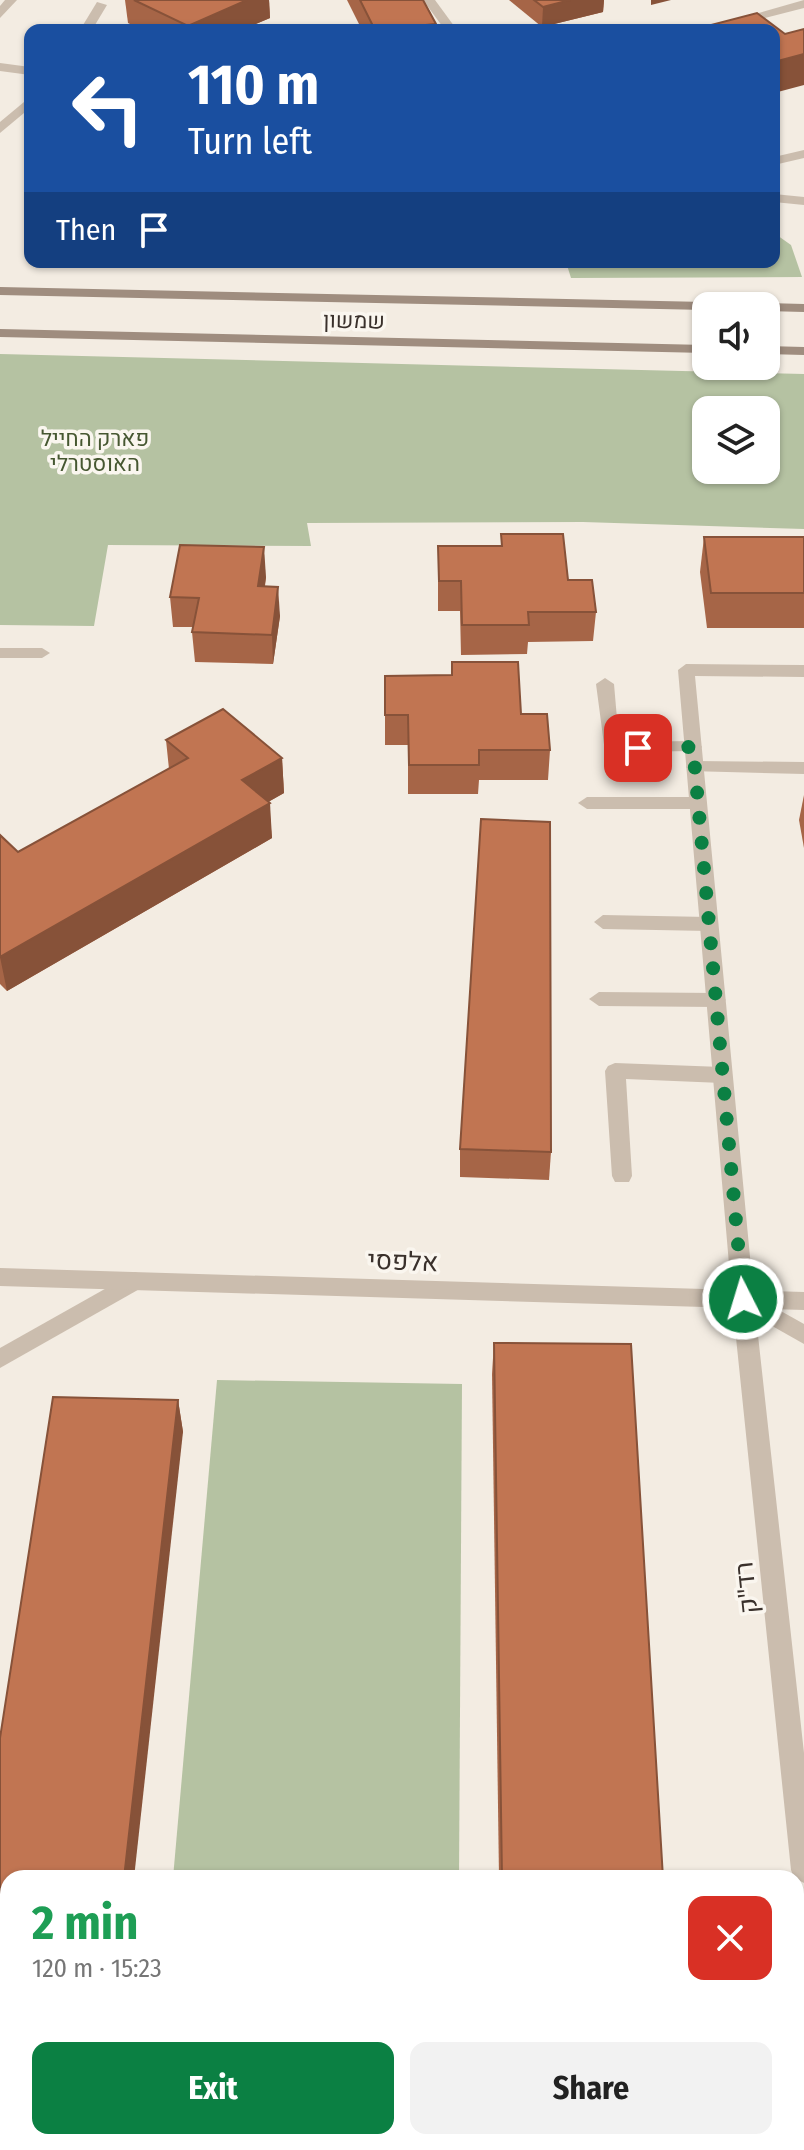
<!DOCTYPE html>
<html lang="en">
<head>
<meta charset="utf-8">
<style>
	body { margin:0; font-family:"Fira Sans Condensed",Heebo,sans-serif; background:#f2f2f2; color:#222; height:100vh; display:flex; flex-direction:column; font-size:30px; white-space:nowrap }
	* { box-sizing:border-box; margin:0 }
	p { font-size:26px; color:#767676 }
	.icon { flex:none; width:44px; height:44px; fill:none; stroke:currentColor; stroke-width:2; stroke-linecap:round; stroke-linejoin:round }
	.map { position:relative; flex:1; overflow:hidden }
	.sheet { position:absolute; left:0px; top:1870px; width:804px; height:280px; display:flex; flex-direction:column; background:#fff; border-radius:24px 24px 0 0; box-shadow:0 2px 6px #0004 }
	.sheet>* { flex:none }
	.hud { position:absolute; left:24px; top:24px; width:756px; height:244px; border-radius:16px; box-shadow:0 2px 6px #0004; background:#1a4fa0; color:#fff; overflow:hidden }
	.controls { position:absolute; left:692px; top:292px; display:grid; gap:16px }
	.controls a { display:grid; place-items:center; width:88px; height:88px; border-radius:16px; background:#fff; box-shadow:0 2px 6px #0004; font-size:40px }
	.pin { position:absolute; display:grid; place-items:center; width:68px; height:68px; color:#fff; margin:-34px; border-radius:16px; box-shadow:0 4px 12px #0006 }
	.me { position:absolute; width:88px; margin:-44px; rotate:355deg; stroke-linejoin:round; filter:drop-shadow(0 0 6px #0008) }
	.turn { display:flex; align-items:center; gap:28px; height:168px; padding:0 32px; font-size:36px }
	.turn .icon { width:104px; height:104px; stroke-width:2.5 }
	.turn b { display:block; font-size:56px; line-height:68px }
	.then { display:flex; align-items:center; height:76px; padding:0 32px; background:#0003; gap:16px; font-size:30px }
	.round { display:grid; place-items:center; flex:none; width:84px; height:84px; border-radius:16px; background:#f2f2f2 }
	.overview { display:flex; align-items:center; justify-content:space-between; height:136px; padding:0 32px }
	h1 { font-size:48px; font-weight:700; line-height:60px; color:#1e9e55 }
	.action { display:flex; gap:16px; margin-top:auto; padding:16px 32px }
	.action a { flex:1; height:92px; border-radius:16px; background:#0b8043; color:#fff; font-size:32px; font-weight:700; line-height:92px; text-align:center }
	.action a+a { background:#f2f2f2; color:#222 }
	.map>svg:first-child { display:block }
</style>
</head>
<body>
<div class="map">
<svg width="804" height="2150" viewBox="0 0 804 2150">
	<rect width="100%" height="100%" fill="#f3ece2"/>
	<g fill="#b5c2a2" fill-rule="evenodd">
		<path d="M774,233L791,245L802,277L571,278L566,262H774Z"/>
		<path d="M0,354L804,374V529L583,522L307,523L311,546L108,545L94,626L0,625ZM706,410H766V470H706Z"/>
		<path d="M217,1380L462,1384L459,1878H173Z"/>
	</g>
	<g fill="none" stroke-linecap="round" stroke-linejoin="round">
		<g fill="#cbbdae" fill-rule="evenodd">
			<path d="M5,0H17L0,18V6Z"/>
			<path d="M97,2L107,5L92,30H80Z"/>
			<path d="M30,97V108L0,133V122Z"/>
			<path d="M804,150V158L774,165V157Z"/>
			<path d="M0,648H42L50,653L42,658H0Z"/>
			<path d="M605,678L614,684L619,742L693,741L699,743L702,747L699,751L605,752L596,684Z"/>
			<path d="M695,761L804,762V774L689,771L686,767L689,763Z"/>
			<path d="M587,797H698L707,803L698,809H587L578,803Z"/>
			<path d="M603,915L709,917L718,924L709,931L603,929L594,922Z"/>
			<path d="M599,992L716,993L726,1000L716,1007L599,1006L589,999Z"/>
			<path d="M615,1063L722,1067L729,1070L732,1075L729,1080L722,1083L626,1079L632,1176L629,1182H615L612,1176L605,1071L608,1066Z"/>
			<path d="M135,1272L143,1275L146,1281L143,1287L0,1368V1348Z"/>
			<path d="M743,1290L804,1324V1344L735,1305L732,1299L735,1293Z"/>
		</g>
		<g fill="#cbbdae" fill-rule="evenodd">
			<path d="M423,0H435L457,30H445Z"/>
			<path d="M774,194L804,197V205L774,202Z"/>
			<path d="M686,664L804,665V677L695,676L754,1299L804,1753V1883L794,1878L791,1870L732,1299L678,670Z"/>
		</g>
		<g fill="#cbbdae" fill-rule="evenodd">
			<path d="M804,0V8L719,30H699Z"/>
			<path d="M0,63L30,67V75L0,71Z"/>
			<path d="M0,1268L804,1292V1310L0,1286Z"/>
		</g>
		<g fill="#9f8d7f" fill-rule="evenodd">
			<path d="M0,287L706,302L713,306H706V310L0,295Z"/>
			<path d="M766,303L804,304V312L766,311V306H760Z"/>
			<path d="M0,329L706,345V353L0,337Z"/>
			<path d="M766,346L804,347V355L766,354Z"/>
		</g>
	</g>
	<g fill="#a66547">
		<path d="M125,0H269L270,18L242,30H142L128,23Z"/>
		<path d="M347,0H423L436,30H362Z"/>
		<path d="M509,0H604L603,12L542,27Z"/>
		<path d="M501,534L568,580L596,612L593,641L528,642L527,654L461,655L460,611H438V546H501Z"/>
		<path d="M704,537H804V628H707L700,572Z"/>
		<path d="M266,577L265,586L280,616L273,664L195,662L192,632L193,627H173L170,597Z"/>
		<path d="M452,662L521,714L550,750L548,780H479L478,794H408V745H385V676L452,675Z"/>
		<path d="M166,740L282,758L284,793L268,802L272,838L7,991L0,984V835L18,852L169,769Z"/>
		<path d="M804,795V848L799,820Z"/>
		<path d="M460,1149L551,1152L549,1180L460,1177Z"/>
		<path d="M494,1343L663,1878H499L492,1374Z"/>
		<path d="M178,1400L183,1432L8,1878V1978H0V1738Z"/>
	</g>
	<g fill="#875239">
		<path d="M247,0H269L270,18L242,30H188V26Z"/>
		<path d="M570,0H604L603,12L542,27L543,7Z"/>
		<path d="M651,0H671L651,5Z"/>
		<path d="M436,24V30H380Z"/>
		<path d="M804,54V85L774,93V62Z"/>
		<path d="M264,547L266,577L260,616L258,586Z"/>
		<path d="M278,587L280,616L273,664L272,635Z"/>
		<path d="M282,758L284,793L245,815L242,780Z"/>
		<path d="M270,803L272,838L7,991L0,957Z"/>
		<path d="M178,1400L183,1432L134,1878H124Z"/>
		<path d="M83,2142H93L92,2150H82Z"/>
	</g>
	<g fill="#c17552" stroke="#875239" stroke-width="2">
		<path d="M134,0H247L188,26Z"/>
		<path d="M360,0H423L436,24L375,30Z"/>
		<path d="M534,0H570L543,7Z"/>
		<path d="M757,13L785,34L804,29V54L774,62V30H692Z"/>
		<path d="M501,534H563L568,580H592L596,612H528L529,625H462L461,581H439L438,546H502Z"/>
		<path d="M704,537H804V593H711Z"/>
		<path d="M180,545L264,547L258,586L278,587L272,635L192,632L199,598L170,597Z"/>
		<path d="M452,662H518L521,714H547L550,750H479V765H409L408,715H385V676L452,675Z"/>
		<path d="M223,709L282,758L242,780L270,803L0,957V835L18,852L188,758L166,740Z"/>
		<path d="M481,819L550,822L551,1152L460,1149Z"/>
		<path d="M494,1343L631,1344L663,1878H502Z"/>
		<path d="M53,1397L178,1400L124,1878H8V1955L0,1954V1738Z"/>
		<path d="M0,2110H8V2142H83L82,2150H0Z"/>
		<path d="M309,2142H590V2150H308Z"/>
	</g>
	<g fill="none" stroke-linecap="round" stroke-linejoin="round">
		<path stroke="#0b8043" stroke-width="14" stroke-dasharray="0 25.2" d="M638,748L693,747L743,1299"/>
	</g>
	<g text-anchor="middle" stroke-width="7" stroke-linejoin="round" paint-order="stroke">
		<g font-size="22" fill="#3a312c" stroke="#faf6ef">
			<text transform="translate(354 320) rotate(1)" y="8">שמשון</text>
		</g>
		<g font-size="22" fill="#465731" stroke="#faf6ef">
			<text x="95" y="446">פארק החייל<tspan x="95" dy="25">האוסטרלי</tspan></text>
		</g>
		<g font-size="26" fill="#3a312c" stroke="#faf6ef">
			<text transform="translate(403 1261) rotate(2)" y="9">אלפסי</text>
			<text transform="translate(746 1588) rotate(-96)" y="9">רד"ק</text>
		</g>
	</g>
</svg>
<div class="controls">
<a><svg class="icon" aria-label="sound" viewBox="0 0 24 24"><path d="M4 9h4l5-4v14l-5-4H4zM17 9q2 3 0 6"/></svg></a>
<a><svg class="icon" aria-label="layers" viewBox="0 0 24 24"><path d="M12 4l9 5-9 5-9-5zM3 14l9 5 9-5"/></svg></a>
</div>
<div class="pin" style="left:638px;top:748px;background:#d93025"><svg class="icon" aria-label="arrive" viewBox="0 0 24 24"><path d="M6 21V4h12l-3 4 3 4H6"/></svg></div>
<svg class="me" style="left:743px;top:1299px" viewBox="-20 -20 40 40"><circle r="17" fill="#0b8043" stroke="#fff" stroke-width="3"/><path d="M0-11L8 9 0 5-8 9z" fill="#fff"/></svg>
<div class="hud">
<div class="turn"><svg class="icon" aria-label="left" viewBox="0 0 24 24"><path d="M17 20v-9H6M10 6l-5 5 5 5"/></svg><div><b>110 m</b>Turn left</div></div>
<div class="then">Then<svg class="icon" aria-label="arrive" viewBox="0 0 24 24"><path d="M6 21V4h12l-3 4 3 4H6"/></svg></div>
</div>
<section class="sheet">
<div class="overview"><div><h1>2 min</h1><p>120 m · 15:23</p></div><a class="round" style="background:#d93025;color:#fff"><svg class="icon" aria-label="close" viewBox="0 0 24 24"><path d="M6 6l12 12M18 6L6 18"/></svg></a></div>
<div class="action"><a>Exit</a><a>Share</a></div>
</section>
</div>
</body>
</html>
